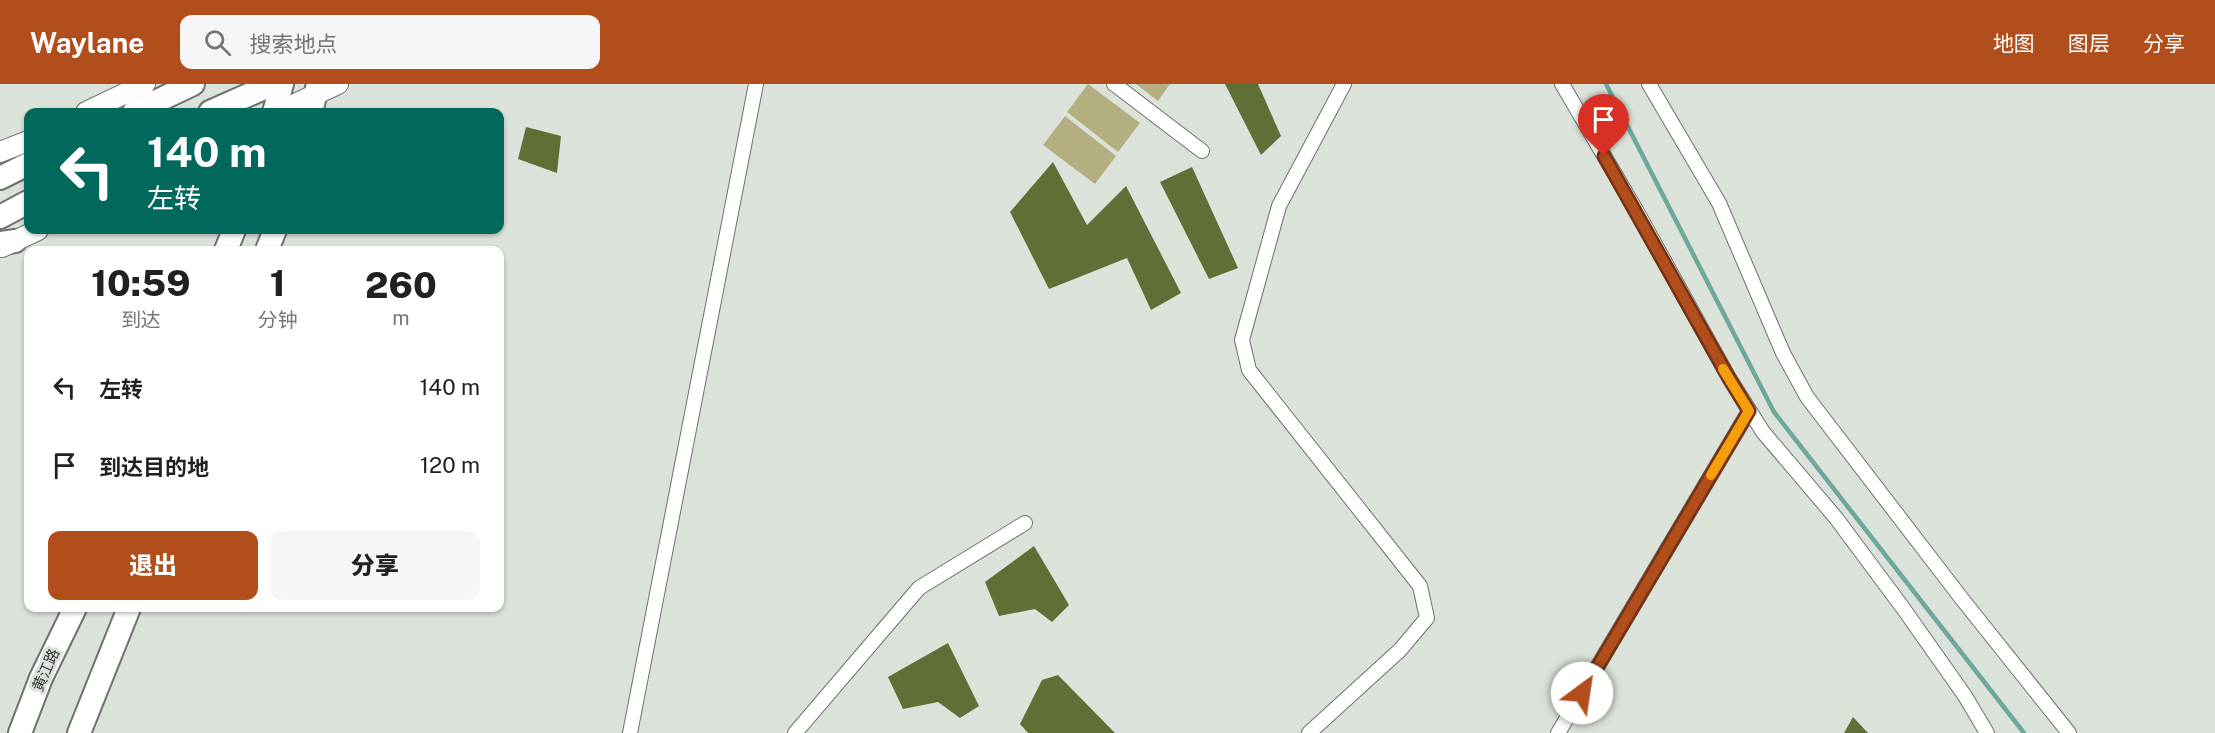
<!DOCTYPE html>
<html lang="zh">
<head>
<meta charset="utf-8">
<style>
	body { margin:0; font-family:"Public Sans","Noto Sans SC",sans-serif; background:#f6f6f6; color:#202124; height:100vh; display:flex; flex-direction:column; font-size:22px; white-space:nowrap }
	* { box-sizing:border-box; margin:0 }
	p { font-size:20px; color:#757577 }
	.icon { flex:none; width:33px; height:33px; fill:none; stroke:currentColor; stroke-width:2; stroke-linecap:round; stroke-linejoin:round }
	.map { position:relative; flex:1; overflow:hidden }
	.panel { position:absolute; left:24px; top:162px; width:480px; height:366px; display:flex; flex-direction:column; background:#fff; border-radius:12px; box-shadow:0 2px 4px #0004 }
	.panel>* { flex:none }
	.guide { position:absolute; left:24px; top:24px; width:480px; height:126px; border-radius:12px; box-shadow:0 2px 4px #0004; background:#00695c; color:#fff; overflow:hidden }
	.pin { position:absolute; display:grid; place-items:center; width:51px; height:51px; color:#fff; margin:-62px -26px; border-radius:50% 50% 50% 0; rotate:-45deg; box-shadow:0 0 6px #0007 }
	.pin .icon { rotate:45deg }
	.me { position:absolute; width:66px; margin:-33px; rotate:31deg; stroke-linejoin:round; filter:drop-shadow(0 0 4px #0008) }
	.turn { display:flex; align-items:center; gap:21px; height:126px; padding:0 24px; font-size:27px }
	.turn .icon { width:78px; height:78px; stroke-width:2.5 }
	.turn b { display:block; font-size:42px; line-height:51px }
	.eta { display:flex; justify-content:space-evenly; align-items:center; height:102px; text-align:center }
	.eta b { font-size:36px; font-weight:800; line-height:42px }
	.primary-button { display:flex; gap:12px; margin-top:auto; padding:12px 24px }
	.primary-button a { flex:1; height:69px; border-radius:12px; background:#b24e1c; color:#fff; font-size:24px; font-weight:800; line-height:69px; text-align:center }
	.primary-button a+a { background:#f6f6f6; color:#202124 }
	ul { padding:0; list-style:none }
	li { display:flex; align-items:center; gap:18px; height:78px; padding:0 24px }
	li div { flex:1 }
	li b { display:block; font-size:22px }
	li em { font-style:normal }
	header { display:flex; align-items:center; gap:36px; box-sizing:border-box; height:84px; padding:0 30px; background:#b24e1c; color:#fff }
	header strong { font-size:28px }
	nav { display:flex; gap:33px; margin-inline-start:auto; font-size:21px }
	.search { width:420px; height:54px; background:#f6f6f6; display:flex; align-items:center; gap:15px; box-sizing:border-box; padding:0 21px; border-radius:12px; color:#757577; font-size:22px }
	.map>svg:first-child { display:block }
</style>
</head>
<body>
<header>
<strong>Waylane</strong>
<div class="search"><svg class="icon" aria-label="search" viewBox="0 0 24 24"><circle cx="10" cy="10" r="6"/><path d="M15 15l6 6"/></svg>搜索地点</div>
<nav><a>地图</a><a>图层</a><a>分享</a></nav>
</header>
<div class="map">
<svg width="2215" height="649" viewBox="0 0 2215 649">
	<rect width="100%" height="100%" fill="#dbe2da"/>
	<g fill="#b4af80">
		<path d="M1088,0L1140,39L1118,68L1067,28Z"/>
		<path d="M1136,0H1170L1158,17Z"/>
		<path d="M1065,32L1116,72L1095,100L1043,61Z"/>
	</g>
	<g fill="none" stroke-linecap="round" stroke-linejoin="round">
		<path stroke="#6ea79b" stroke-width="4.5" d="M1606,0L1774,328L2024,649"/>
	</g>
	<g fill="#5f6f35">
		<path d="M1225,0H1258L1281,52L1261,71Z"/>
		<path d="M526,43L561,52L557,89L518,75Z"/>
		<path d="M1053,78L1087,141L1126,102L1181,209L1151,226L1127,174L1049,205L1010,128Z"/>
		<path d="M1192,83L1238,184L1209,195L1160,98Z"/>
		<path d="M1034,462L1069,521L1052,538L1035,525L999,532L985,498Z"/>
		<path d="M948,559L979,622L960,634L938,618L903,625L888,593Z"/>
		<path d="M1058,591L1115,649H1028L1020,640L1042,596Z"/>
		<path d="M1853,633L1868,649H1844Z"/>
	</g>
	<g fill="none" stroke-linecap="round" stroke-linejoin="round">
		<defs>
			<g id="street">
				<path d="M1114,0L1202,67"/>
				<path d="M1562,0L1636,126L1729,294L1763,348L1836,434L1903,524L1965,612L1987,649"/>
				<path d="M1649,0L1719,119L1783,269L1807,313L1962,515L2069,649"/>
				<path d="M630,649L756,0"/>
				<path d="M795,649L919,504L1025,439"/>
				<path d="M1309,649L1400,566L1427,534L1420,502L1249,286L1242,256L1279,122L1344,0"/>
				<path d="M1558,649L1749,327"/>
			</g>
			<g id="secondary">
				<path d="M86,28L145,0"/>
				<path d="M278,28L338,0"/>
				<path d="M0,68L28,57"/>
				<path d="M2,163L38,146"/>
			</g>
			<g id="primary">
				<path d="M134,28L193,0"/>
				<path d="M210,28L273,0"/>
				<path d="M274,28L282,0"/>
				<path d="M311,28L318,0"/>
				<path d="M0,94L28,80"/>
				<path d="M0,133L28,118"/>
				<path d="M0,159L15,157"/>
				<path d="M226,166L234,146"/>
				<path d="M267,166L275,146"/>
				<path d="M20,649L41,594L75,524"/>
				<path d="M79,649L129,524"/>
			</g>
		</defs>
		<use href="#street" stroke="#6d726c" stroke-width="16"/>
		<use href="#secondary" stroke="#6d726c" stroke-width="22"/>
		<use href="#primary" stroke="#6d726c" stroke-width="26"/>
		<use href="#street" stroke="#fff" stroke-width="14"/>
		<use href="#secondary" stroke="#fff" stroke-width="20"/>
		<use href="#primary" stroke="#fff" stroke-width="22"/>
	</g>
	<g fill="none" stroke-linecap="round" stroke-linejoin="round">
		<defs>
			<path id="route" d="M1582,609L1749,327L1729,294L1604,72"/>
		</defs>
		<use href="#route" stroke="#743312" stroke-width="15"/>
		<use href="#route" stroke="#b24e1c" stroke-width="10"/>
		<path stroke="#f59e0b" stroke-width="10" d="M1711,391L1749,327L1723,285"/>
	</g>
	<g text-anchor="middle" stroke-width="6" stroke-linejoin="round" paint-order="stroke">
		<g font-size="15" fill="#333533" stroke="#dbe2da">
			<text transform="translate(46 586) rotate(-66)" y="5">黄江路</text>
		</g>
	</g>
</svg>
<div class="pin" style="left:1604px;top:72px;background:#d93025"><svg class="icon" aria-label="arrive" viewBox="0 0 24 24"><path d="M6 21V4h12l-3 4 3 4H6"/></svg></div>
<svg class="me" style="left:1582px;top:609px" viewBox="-20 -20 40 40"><circle r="19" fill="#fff"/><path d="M0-13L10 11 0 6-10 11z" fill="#b24e1c"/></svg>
<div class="guide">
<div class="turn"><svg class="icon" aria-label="left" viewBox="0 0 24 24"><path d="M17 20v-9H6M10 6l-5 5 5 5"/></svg><div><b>140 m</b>左转</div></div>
</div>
<section class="panel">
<div class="eta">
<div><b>10:59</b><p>到达</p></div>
<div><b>1</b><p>分钟</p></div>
<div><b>260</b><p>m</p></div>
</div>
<ul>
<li><svg class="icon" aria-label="left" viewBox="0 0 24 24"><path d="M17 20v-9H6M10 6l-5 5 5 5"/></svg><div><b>左转</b></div><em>140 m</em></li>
<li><svg class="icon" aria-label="arrive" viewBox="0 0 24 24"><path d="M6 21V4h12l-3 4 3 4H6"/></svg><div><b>到达目的地</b></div><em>120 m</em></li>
</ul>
<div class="primary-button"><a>退出</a><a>分享</a></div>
</section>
</div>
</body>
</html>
